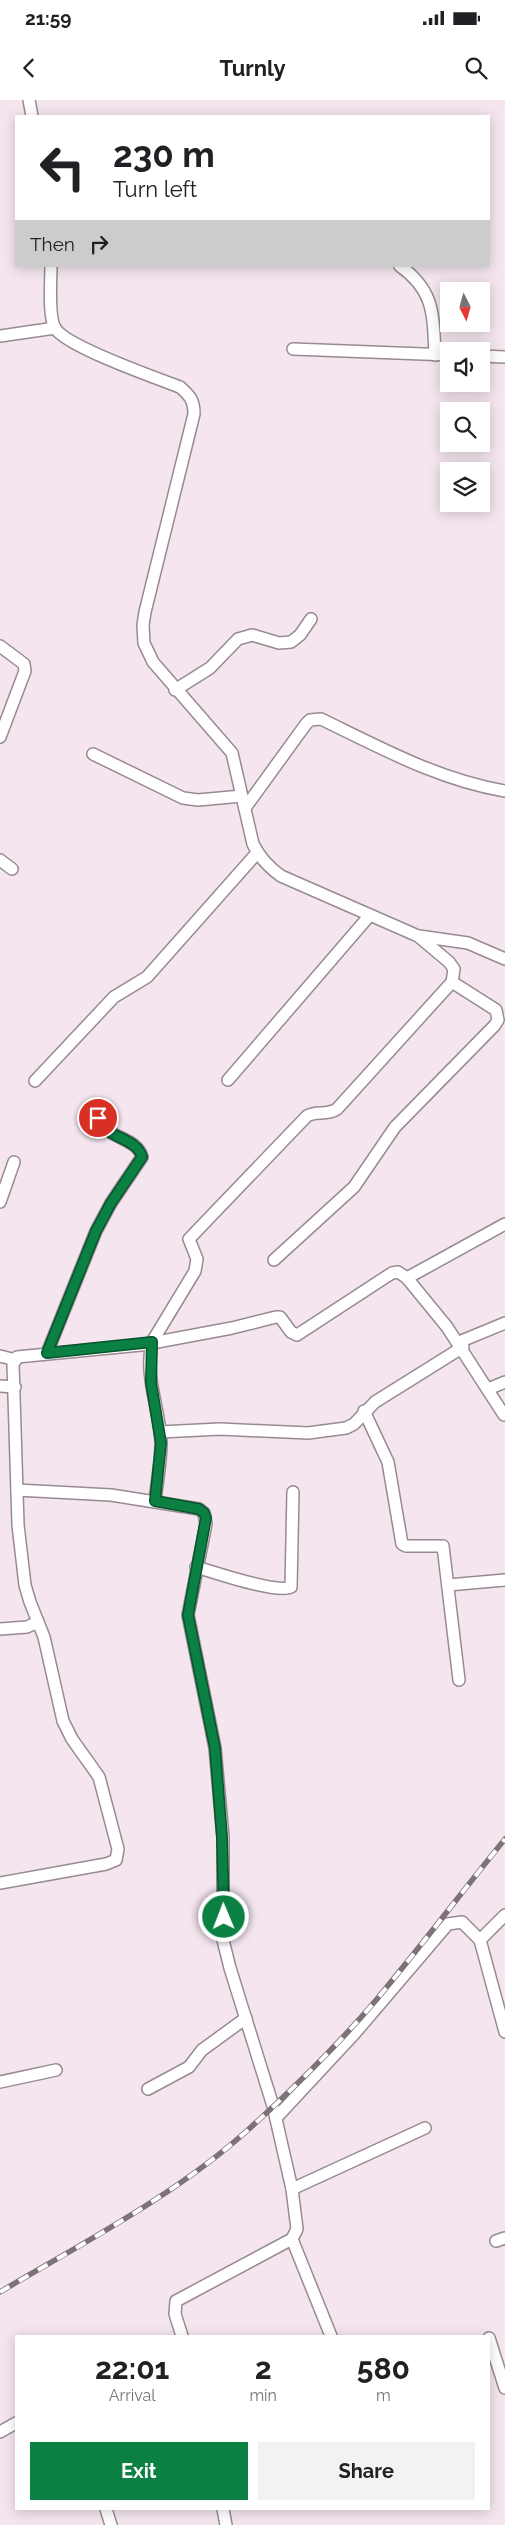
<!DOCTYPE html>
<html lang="en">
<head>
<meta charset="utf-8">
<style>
	body { margin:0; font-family:Raleway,sans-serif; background:#f2f2f2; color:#202124; height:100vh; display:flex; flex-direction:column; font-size:19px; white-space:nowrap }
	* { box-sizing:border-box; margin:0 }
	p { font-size:16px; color:#757577 }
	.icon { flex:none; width:28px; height:28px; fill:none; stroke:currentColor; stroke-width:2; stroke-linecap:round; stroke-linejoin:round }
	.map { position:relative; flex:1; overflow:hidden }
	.panel { position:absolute; left:15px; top:2235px; width:475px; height:175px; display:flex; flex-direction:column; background:#fff; border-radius:0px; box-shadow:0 2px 12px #0003 }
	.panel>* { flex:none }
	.hud { position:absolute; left:15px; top:15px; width:475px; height:152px; border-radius:0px; box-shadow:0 2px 12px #0003; background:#fff; color:#202124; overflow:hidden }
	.needle { width:32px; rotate:174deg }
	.fabs { position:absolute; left:440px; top:182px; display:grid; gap:10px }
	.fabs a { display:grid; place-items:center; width:50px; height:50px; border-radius:0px; background:#fff; box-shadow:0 2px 12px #0003; font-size:25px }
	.pin { position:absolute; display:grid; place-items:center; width:42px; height:42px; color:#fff; margin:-21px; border:2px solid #fff; border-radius:50%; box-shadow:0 1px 5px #0007 }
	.me { position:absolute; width:55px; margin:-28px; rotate:359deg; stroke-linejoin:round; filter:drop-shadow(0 0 4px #0008) }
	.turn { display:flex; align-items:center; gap:18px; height:105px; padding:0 15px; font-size:22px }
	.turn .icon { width:65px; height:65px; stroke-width:2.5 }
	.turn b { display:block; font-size:35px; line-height:42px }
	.then { display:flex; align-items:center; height:48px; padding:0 15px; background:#0003; gap:10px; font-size:19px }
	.eta { display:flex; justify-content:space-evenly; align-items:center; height:85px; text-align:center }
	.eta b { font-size:30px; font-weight:700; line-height:35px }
	.cta { display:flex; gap:10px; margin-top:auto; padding:10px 15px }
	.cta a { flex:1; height:58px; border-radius:0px; background:#0b8043; color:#fff; font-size:20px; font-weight:700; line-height:58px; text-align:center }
	.cta a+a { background:#f2f2f2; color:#202124 }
	.status { display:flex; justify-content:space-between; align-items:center; height:35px; padding:0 25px; background:#fff; direction:ltr }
	.status svg { height:14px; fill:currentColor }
	header { display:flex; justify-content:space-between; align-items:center; height:65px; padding:0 15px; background:#fff; font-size:22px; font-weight:700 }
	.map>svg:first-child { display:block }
</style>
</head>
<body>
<div class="status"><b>21:59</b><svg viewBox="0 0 49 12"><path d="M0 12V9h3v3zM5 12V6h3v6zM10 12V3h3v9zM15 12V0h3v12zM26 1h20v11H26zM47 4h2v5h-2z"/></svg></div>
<header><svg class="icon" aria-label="back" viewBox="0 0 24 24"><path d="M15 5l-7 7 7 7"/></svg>Turnly<svg class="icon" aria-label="search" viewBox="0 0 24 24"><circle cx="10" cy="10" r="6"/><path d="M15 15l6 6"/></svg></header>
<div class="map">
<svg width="505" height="2425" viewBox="0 0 505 2425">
	<rect width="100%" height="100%" fill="#f4e5ee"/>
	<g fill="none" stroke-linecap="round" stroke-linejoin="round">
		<defs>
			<g id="minor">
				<path d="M29,0L32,16"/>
				<path d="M51,166C51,181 48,216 55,228C65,246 156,278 180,287C190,296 194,300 194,314L145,512L143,525L144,543L153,562L232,653L253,744C260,758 268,767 281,776L418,836L449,862L454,869L452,882L337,1009C327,1016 316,1010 307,1016L189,1139L197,1159L195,1171L152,1242C144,1277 160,1309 161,1343C161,1362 157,1382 155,1401"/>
				<path d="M400,166C435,191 433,215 435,255"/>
				<path d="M0,236L55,228"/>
				<path d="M293,249L449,255"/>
				<path d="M481,256L505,257"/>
				<path d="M0,546L24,564L25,571L0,637"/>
				<path d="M175,590L210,568L238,539L252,535L279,543L291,542L300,535L311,519"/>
				<path d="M93,654L183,698L198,700L242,696"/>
				<path d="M245,708L306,624L310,620L321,619C381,648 439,680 505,691"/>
				<path d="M0,760L12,769"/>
				<path d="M419,836L468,843L505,859"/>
				<path d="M228,980L370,815"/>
				<path d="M35,981L114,897L147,877L257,753"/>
				<path d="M0,1102L14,1062"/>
				<path d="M274,1160L354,1087L395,1027L495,925L498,920L496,910L452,882"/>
				<path d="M407,1178L505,1124"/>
				<path d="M459,1242L505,1223"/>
				<path d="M47,1253L96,1131L111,1103L142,1057C138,1037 103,1038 98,1018"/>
				<path d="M0,1256L16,1260"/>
				<path d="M0,1286L15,1287"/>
				<path d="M488,1289L505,1282"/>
				<path d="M364,1311L388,1362L402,1444L406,1446H443L459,1580"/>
				<path d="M160,1332L220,1329L308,1333L346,1328L354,1324L375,1302L463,1247"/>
				<path d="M17,1390L111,1395L199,1409L204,1413L206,1424L188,1515L215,1648L223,1737V1840L230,1868L273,2006L292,2089"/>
				<path d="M196,1467C214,1472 276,1494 291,1487L293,1392"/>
				<path d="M448,1485L505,1480"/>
				<path d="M0,1529L27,1527L38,1522"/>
				<path d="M0,1783L106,1764L116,1760L118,1749L99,1677L72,1639L63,1621L44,1537L30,1502L25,1485L18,1425L13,1264L17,1257L141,1245L232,1228L276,1217H280L291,1232L297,1235L392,1173L398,1172L407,1178L447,1227L504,1315"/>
				<path d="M480,1840L505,1815"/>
				<path d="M0,1982L56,1970"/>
				<path d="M148,1989L189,1967L202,1950L246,1918"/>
				<path d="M276,2018L355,1933L448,1824L462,1822L480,1840L505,1932"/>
				<path d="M292,2139L331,2236"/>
				<path d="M496,2141L505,2138"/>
				<path d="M182,2236L175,2214L176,2201L292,2139L297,2129L292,2089L425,2028"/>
				<path d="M489,2238L505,2288"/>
				<path d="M0,2332L16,2323"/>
				<path d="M106,2409L111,2425"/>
				<path d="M223,2409L226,2425"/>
			</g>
		</defs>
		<use href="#minor" stroke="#988a93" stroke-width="14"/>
		<use href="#minor" stroke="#fff" stroke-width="11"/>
		<defs>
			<path id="rail" d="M0,2192C83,2143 179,2093 250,2028C294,1988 338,1945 377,1899C421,1846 462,1792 505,1739"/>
		</defs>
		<use href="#rail" stroke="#7c7278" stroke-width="5.5"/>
		<use href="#rail" stroke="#fff" stroke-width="4" stroke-dasharray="11" stroke-linecap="butt"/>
	</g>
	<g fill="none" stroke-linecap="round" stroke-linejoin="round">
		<defs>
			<path id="route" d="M98,1018C103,1038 137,1037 142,1057L111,1103L96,1131L47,1253L152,1242L151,1283L161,1343L155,1401L199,1409L204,1413L206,1418L188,1515L215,1648L222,1737L224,1817"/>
		</defs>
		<use href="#route" stroke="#07532c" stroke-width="12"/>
		<use href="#route" stroke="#0b8043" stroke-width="9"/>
	</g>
</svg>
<div class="fabs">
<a><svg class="needle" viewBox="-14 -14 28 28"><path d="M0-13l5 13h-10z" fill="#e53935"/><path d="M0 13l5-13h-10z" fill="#757577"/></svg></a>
<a><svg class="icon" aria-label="sound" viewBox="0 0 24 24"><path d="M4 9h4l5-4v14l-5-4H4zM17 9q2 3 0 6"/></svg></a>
<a><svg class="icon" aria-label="search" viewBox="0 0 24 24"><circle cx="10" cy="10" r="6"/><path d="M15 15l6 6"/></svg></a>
<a><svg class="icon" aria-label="layers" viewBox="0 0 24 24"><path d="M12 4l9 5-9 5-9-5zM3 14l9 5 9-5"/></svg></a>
</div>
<div class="pin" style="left:98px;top:1018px;background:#d93025"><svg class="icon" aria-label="arrive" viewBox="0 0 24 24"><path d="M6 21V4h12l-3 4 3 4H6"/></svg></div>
<svg class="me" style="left:224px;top:1817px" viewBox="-20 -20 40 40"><circle r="17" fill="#0b8043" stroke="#fff" stroke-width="3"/><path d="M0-11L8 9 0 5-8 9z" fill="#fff"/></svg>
<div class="hud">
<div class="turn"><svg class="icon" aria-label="left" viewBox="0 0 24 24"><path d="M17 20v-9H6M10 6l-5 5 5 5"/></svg><div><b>230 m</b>Turn left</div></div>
<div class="then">Then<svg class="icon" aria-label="right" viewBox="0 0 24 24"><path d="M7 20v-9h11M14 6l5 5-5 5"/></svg></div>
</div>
<section class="panel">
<div class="eta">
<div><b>22:01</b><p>Arrival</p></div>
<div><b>2</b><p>min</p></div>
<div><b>580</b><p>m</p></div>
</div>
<div class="cta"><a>Exit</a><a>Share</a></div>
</section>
</div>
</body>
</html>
